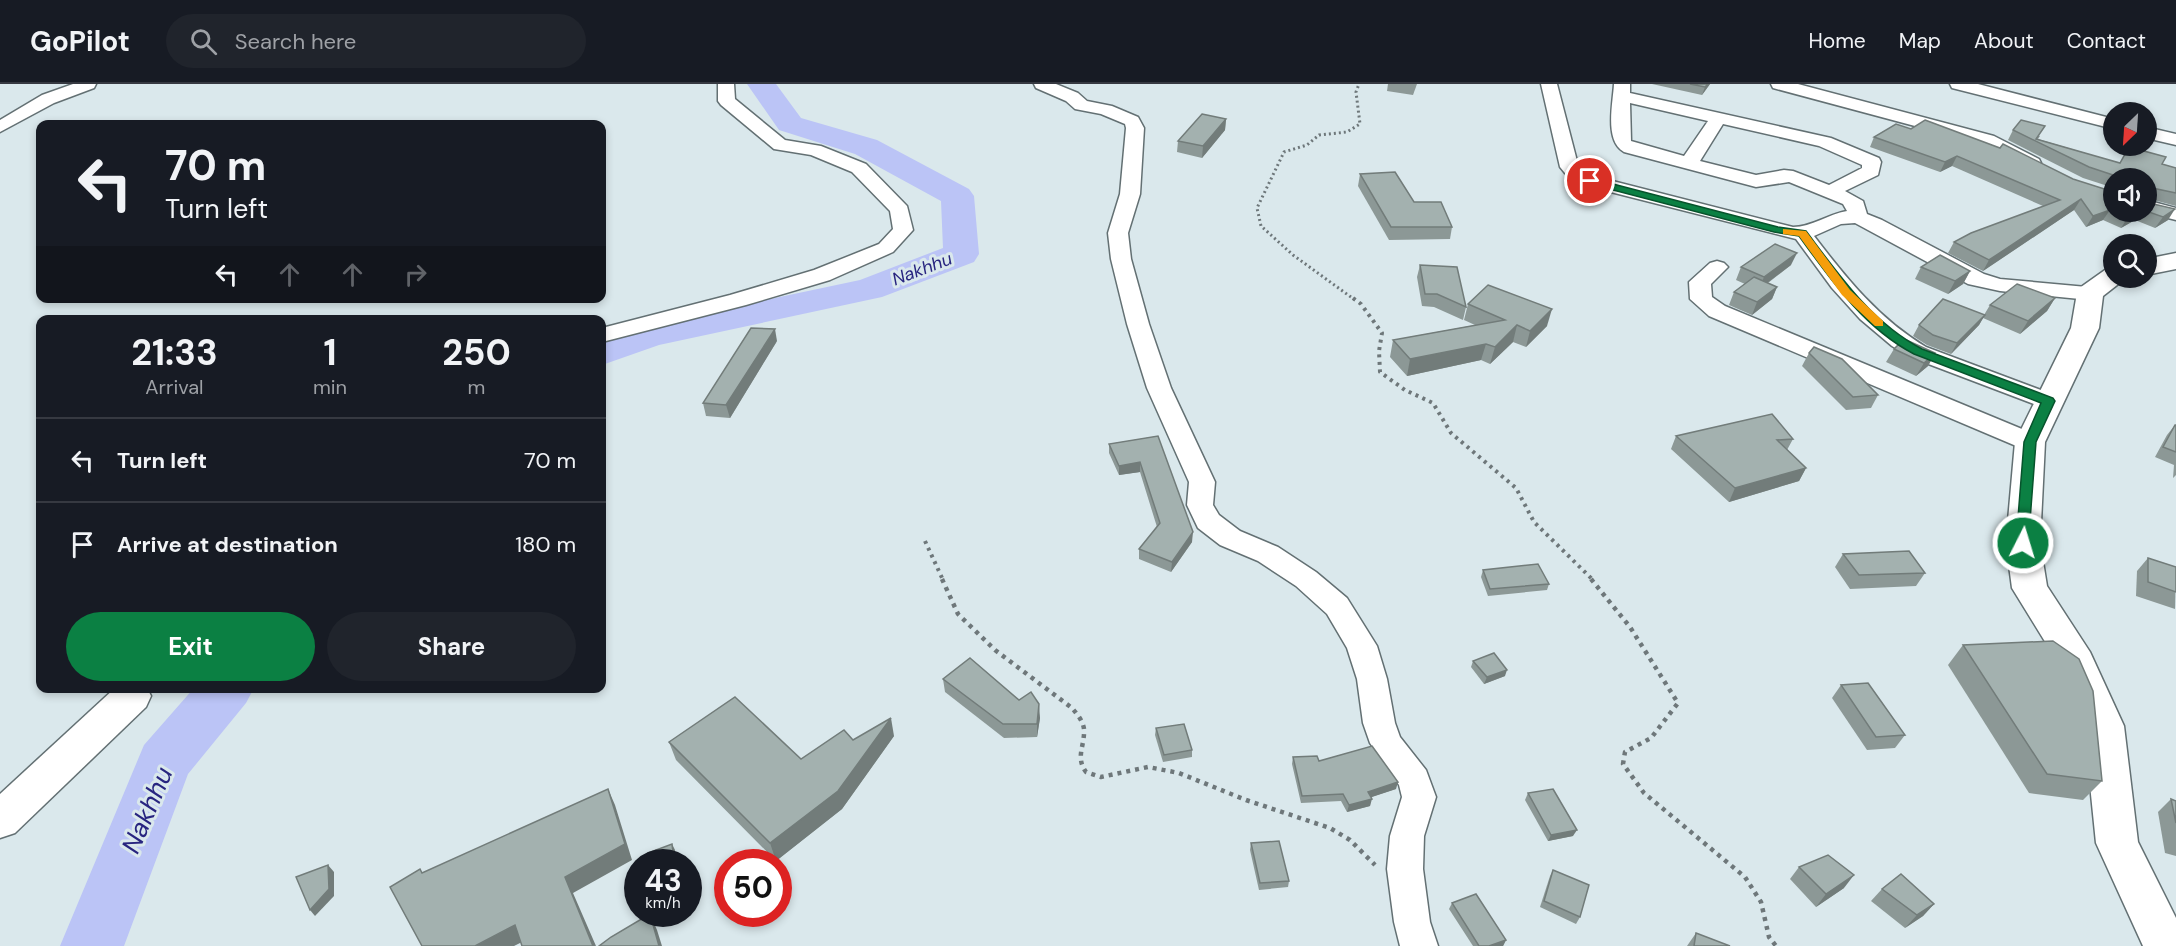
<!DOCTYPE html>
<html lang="en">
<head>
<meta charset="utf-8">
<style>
	body { margin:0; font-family:"DM Sans",sans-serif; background:#20242c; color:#f1f3f6; height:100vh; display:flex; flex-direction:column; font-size:22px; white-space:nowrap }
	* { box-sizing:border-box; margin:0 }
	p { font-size:20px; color:#9ea1a6 }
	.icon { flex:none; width:33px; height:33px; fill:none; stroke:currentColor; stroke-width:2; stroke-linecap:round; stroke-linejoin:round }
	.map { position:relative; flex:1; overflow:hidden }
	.sheet { position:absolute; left:36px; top:231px; width:570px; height:378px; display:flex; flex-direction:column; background:#171b24; border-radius:12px; box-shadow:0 3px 9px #0003 }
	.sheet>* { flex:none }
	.guide { position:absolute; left:36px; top:36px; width:570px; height:183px; border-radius:12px; box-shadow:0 3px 9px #0003; background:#171b24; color:#f1f3f6; overflow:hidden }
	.needle { width:39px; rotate:205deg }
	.controls { position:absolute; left:2103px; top:18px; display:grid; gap:12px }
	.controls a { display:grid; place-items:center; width:54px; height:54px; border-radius:50%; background:#171b24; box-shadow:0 3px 9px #0003; font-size:30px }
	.speed { position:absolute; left:624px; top:765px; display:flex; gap:12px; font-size:30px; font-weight:700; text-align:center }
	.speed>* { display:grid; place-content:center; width:78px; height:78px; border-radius:50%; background:#171b24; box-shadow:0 3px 9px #0003; line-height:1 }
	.speed small { font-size:15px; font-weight:400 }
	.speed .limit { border:9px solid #d22; background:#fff; color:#111 }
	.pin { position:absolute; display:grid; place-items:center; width:51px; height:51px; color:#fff; margin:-26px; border:3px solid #fff; border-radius:50%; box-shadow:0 2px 6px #0007 }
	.me { position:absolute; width:66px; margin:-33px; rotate:5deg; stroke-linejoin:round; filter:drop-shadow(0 0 4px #0008) }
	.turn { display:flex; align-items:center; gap:21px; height:126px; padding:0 30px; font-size:27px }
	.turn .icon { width:78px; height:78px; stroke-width:2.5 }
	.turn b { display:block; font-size:42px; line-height:51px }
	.lanes { display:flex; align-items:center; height:57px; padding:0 30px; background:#0003; justify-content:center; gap:30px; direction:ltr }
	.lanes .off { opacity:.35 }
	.eta { display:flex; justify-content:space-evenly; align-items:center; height:102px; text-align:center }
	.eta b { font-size:36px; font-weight:700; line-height:42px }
	.primary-button { display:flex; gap:12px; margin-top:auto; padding:12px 30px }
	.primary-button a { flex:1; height:69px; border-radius:36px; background:#0b8043; color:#fff; font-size:24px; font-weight:700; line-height:69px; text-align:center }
	.primary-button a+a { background:#20242c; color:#f1f3f6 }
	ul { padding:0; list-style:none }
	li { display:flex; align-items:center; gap:18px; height:84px; padding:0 30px; border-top:2px solid #363941 }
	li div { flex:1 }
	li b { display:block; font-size:22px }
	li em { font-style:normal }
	header { display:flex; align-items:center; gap:36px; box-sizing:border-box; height:84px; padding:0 30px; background:#171b24; border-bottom:2px solid #363941 }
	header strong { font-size:28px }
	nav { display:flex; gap:33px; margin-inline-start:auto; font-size:21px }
	.search { width:420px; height:54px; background:#20242c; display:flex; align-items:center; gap:15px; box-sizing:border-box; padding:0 21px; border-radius:33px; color:#9ea1a6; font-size:22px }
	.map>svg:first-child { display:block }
</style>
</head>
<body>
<header>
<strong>GoPilot</strong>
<div class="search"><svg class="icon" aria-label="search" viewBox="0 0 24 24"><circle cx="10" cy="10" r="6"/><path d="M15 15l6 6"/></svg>Search here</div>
<nav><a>Home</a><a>Map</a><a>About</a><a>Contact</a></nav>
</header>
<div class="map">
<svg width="2176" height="862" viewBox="0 0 2176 862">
	<rect width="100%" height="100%" fill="#dae8ec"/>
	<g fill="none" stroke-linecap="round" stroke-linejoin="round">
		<g fill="#bbc4f6" fill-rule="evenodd">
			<path d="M747,0H776L801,34L877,56L969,105L974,112L979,170L974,178L882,213L659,261L602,281V255L633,244L860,196L943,164L941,117L855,70L779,46Z"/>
			<path d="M194,604H254L246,619L188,690L124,862H60L144,661Z"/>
		</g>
		<defs>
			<g id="street">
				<path d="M73,0H96L94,4L54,19L0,48V36L42,11Z"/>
				<path d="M718,0H734L735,15L785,56L821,62L866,80L907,122L913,146L893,168L830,196L746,221L602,258V244L730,211L814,186L879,160L893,145L890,127L852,88L811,71L774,65L721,21L718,17Z"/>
				<path d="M1034,0H1056L1078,9L1087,17L1112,22L1138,33L1144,44L1140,110L1128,149L1131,175L1149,240L1171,304L1215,398L1213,421L1219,431L1240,447L1278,463L1316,488L1347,514L1377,562L1387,595L1395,639L1400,653L1426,686L1436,713L1424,752L1423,785L1430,838L1438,862H1400L1394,838L1387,785L1390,752L1402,713L1399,701L1370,659L1363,639L1357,595L1347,564L1327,530L1296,502L1258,477L1220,461L1198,444L1187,421L1189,398L1147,304L1127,240L1111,175L1108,149L1120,110L1126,44L1125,40L1101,30L1075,25L1066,17L1036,4Z"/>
				<path d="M1541,0H1557L1578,81L1597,93L1793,143C1812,143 1828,130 1847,127L1843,120L1789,98L1756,103L1624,68C1604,57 1613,19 1614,0H1630V9L1831,54L1879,74L1881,78L1878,91L1845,107L1863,117L1867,130L1882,136L1984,190L2000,195L2098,204L2101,209L2098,214L2090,216L2000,207L1968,200L1855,139L1841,140L1814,152C1847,195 1879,235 1926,263L2057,312L2060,317L2057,322L2048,324L2039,322L1910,273L1892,262L1860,235L1832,204L1796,155L1583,101L1569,94L1560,83ZM1630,19L1708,37L1684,72L1631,57ZM1723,40L1819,62L1862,81V84L1829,101L1793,87L1784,86L1756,91L1700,77Z"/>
				<path d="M1771,0H1798L1994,52L2039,75L2041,79L2039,83H2025L1982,60L1773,4Z"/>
				<path d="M1950,0H1978L2114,35V45L1952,4Z"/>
				<path d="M2146,43L2176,50V61L2146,54Z"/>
				<path d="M2146,116L2176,124V136L2144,128H2146Z"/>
				<path d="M1717,177L1724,179L1728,183L1711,200L1712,213L1725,222L2039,352L2043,358L2039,364L2030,366L2021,364L1709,232L1690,215L1689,198L1710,179Z"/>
			</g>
			<g id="secondary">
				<path d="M2176,169V185L2146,191V175Z"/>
				<path d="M2114,184V194H2126L2103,212L2099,244L2045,358L2040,459L2047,502L2090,568L2124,642L2138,758L2176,834V862H2143L2096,759L2084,642L2060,582L2012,504L2006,459L2015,358L2071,244L2077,209L2081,203L2105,186Z"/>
				<path d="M115,604H147L151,612L146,623L15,749L0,754V710Z"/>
			</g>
		</defs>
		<use href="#street" stroke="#637073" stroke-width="3"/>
		<use href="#secondary" stroke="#637073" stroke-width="3"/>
		<path stroke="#6e777a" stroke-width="3" stroke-dasharray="2 3" stroke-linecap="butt" d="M1355,216L1293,171L1261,142L1257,124L1284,68L1307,61L1319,51L1347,48L1360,40L1356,8L1359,0"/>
		<g stroke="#6e777a" stroke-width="4" stroke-dasharray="3 4.5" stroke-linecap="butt">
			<path d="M1353,214L1361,220L1382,249L1379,267L1380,288L1405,306L1433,319L1451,349L1516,404L1534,438L1593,496"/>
			<path d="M925,457L943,496"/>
		</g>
		<g stroke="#6e777a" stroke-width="4.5" stroke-dasharray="4 5" stroke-linecap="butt">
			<path d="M942,495L958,530L995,566L1072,624C1077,630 1083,637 1084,645C1085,662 1075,673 1086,688L1101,693L1148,683L1179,689L1246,716L1330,744L1350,756L1375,781"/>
			<path d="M1591,495L1630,543L1678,619L1651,654L1625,668L1623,680L1644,709L1745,793L1761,818L1769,853L1776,862"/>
		</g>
		<use href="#street" fill="#fff" fill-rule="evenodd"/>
		<use href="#secondary" fill="#fff" fill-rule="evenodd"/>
	</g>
	<g fill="#8c9896">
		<path d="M1388,0H1417L1413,11L1387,7Z"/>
		<path d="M1652,0H1710L1702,11Z"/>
		<path d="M1226,35L1225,46L1202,74L1177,68L1178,57Z"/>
		<path d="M2013,46L2040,52L2038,55L2119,79L2162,80L2176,84V122L2150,115L2149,119L2168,136L2155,144L2135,136L2121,144L2103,136L2086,143L2074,126L1983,187L1948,169L1954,158L2043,122L1952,82L1940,88L1870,63L1874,53L2073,95L2114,128H2146V94H2114V104L2083,94L2008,56Z"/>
		<path d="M1360,90L1414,118L1452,143L1450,155L1389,156L1358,102Z"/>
		<path d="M1420,181L1466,223L1463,236L1434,223L1422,222L1417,193Z"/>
		<path d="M1791,181L1768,199L1777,203L1772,215L1752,231L1729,221L1734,208L1745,200L1736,196L1741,183Z"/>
		<path d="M1921,183L1970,187L1963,200L1948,210L1915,195Z"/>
		<path d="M2055,214L2047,227L2020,250L1983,234L1979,241L1951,270L1927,261L1913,252L1919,241L1984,231L1990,221Z"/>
		<path d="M1468,220L1547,242L1526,263L1513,258L1490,280L1481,276L1407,292L1390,273L1393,256L1475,241L1464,236Z"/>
		<path d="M777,257L730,334L706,332L703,319Z"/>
		<path d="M1894,265L1935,269L1928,282L1916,292L1886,278Z"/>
		<path d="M1809,269L1878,311L1871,324L1846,326L1802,282Z"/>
		<path d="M2175,341H2176V391L2173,394L2174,381L2155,373L2167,351Z"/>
		<path d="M1158,352L1192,458L1171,488L1139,475V465L1157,443L1140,388L1119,391L1109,369V360Z"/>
		<path d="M1676,352L1793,355L1787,366L1806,384L1799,397L1729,418L1671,365Z"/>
		<path d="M1843,470L1925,489L1916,502L1850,505L1835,483Z"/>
		<path d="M2148,474L2176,483L2175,525L2136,512L2137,487Z"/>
		<path d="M1483,486L1549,500L1547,506L1488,512L1481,493Z"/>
		<path d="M1963,561L2102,697L2083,716L2029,709L1948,581Z"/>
		<path d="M1473,577L1505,592L1484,600L1471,583Z"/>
		<path d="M943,595L1040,634L1037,653L1004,654L945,608Z"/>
		<path d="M1841,601L1905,651L1895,664L1867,666L1832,614Z"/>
		<path d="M1156,644L1192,666V673L1163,678L1155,651Z"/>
		<path d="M894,652L842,725L776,777L676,676L669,658L801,675L853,656Z"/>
		<path d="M1293,673L1319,677L1396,705L1371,713L1370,722L1347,728L1341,717L1301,719L1292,680Z"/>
		<path d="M1528,709L1573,752L1548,757L1525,716Z"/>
		<path d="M2171,715L2176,717V772L2165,769L2158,728Z"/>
		<path d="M1251,759L1289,797L1288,803L1259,806L1250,766Z"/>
		<path d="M1799,783L1844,804L1816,823L1790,795Z"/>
		<path d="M1553,786L1580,833L1576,840L1540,823L1550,792Z"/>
		<path d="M1882,805L1934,820L1923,832L1905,844L1871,817Z"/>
		<path d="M1452,819L1506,856L1503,862H1473L1449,825Z"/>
		<path d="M1696,849L1730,862H1687Z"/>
	</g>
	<g fill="#727c7a">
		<path d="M1708,0H1710L1702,11L1705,3Z"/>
		<path d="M1226,35L1225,46L1202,74L1203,62Z"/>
		<path d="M1957,72L1952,82L1940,88L1945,78Z"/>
		<path d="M2081,115L2074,126L1983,187L1989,176Z"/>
		<path d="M2175,125L2168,136L2155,144L2163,133Z"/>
		<path d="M2110,126L2103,136L2086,143L2093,132Z"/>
		<path d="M2139,128H2141L2135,136L2121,144L2128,133Z"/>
		<path d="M1797,169L1791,181L1759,205L1764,193Z"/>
		<path d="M1970,187L1963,200L1948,210L1955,197Z"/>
		<path d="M1777,203L1772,215L1752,231L1757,218Z"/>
		<path d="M2055,214L2047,227L2020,250L2028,237Z"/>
		<path d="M1552,225L1547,242L1526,263L1530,247Z"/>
		<path d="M1985,231L1979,241L1951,270L1957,259Z"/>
		<path d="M1517,241L1513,258L1490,280L1495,263Z"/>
		<path d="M775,245L777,257L730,334L726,321Z"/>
		<path d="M1486,260L1481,276L1407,292L1410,275Z"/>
		<path d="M1935,269L1928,282L1916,292L1924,279Z"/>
		<path d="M1140,378V388L1119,391V382Z"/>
		<path d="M1806,384L1799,397L1729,418L1735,404Z"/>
		<path d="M1193,448L1192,458L1171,488L1172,478Z"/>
		<path d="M1507,586L1505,592L1484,600L1487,593Z"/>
		<path d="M1039,620L1040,634L1037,653V640Z"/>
		<path d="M891,634L894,652L842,725L776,777L770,759Z"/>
		<path d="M1398,698L1396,705L1366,715L1368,708Z"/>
		<path d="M608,705L615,721L632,776L573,809L596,862H593L565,793Z"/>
		<path d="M1372,715L1370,722L1347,728L1349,721Z"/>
		<path d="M1577,746L1573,752L1548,757L1551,751Z"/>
		<path d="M672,760L675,766L676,778H674Z"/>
		<path d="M328,781L334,788V812L315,832L310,826Z"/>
		<path d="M1854,791L1844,804L1816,823L1826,810Z"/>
		<path d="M1934,820L1923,832L1905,844L1917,831Z"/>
		<path d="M650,830L657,846L662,862H659Z"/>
		<path d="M515,841L524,857L514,862H475Z"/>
		<path d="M1506,856L1503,862H1489Z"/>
	</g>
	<g fill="#a3b1af" stroke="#727c7a" stroke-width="1.5">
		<path d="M1690,0H1708L1705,3Z"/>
		<path d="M1202,30L1226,35L1203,62L1178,57Z"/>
		<path d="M1925,36L2000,64L2003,60L2073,95L2114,108V127L2110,126L2093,132L2081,115L1989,176L1954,158L1971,149L2060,116L1957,72L1945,78L1874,53L1896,40L1911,45Z"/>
		<path d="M2021,36L2045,42L2036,55L2120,79L2129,63L2166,73L2162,80L2176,84V109L2152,104L2149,119L2175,125L2163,133L2146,127V94H2122L2089,83L2013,46Z"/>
		<path d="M1395,88L1414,118H1441L1452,143H1391L1360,90Z"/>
		<path d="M2114,128H2139L2128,133Z"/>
		<path d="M1775,160L1797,169L1764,193L1741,183Z"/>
		<path d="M1940,171L1970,187L1955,197L1921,183Z"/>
		<path d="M1420,181L1457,183L1466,223L1437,210H1425Z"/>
		<path d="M1754,193L1777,203L1757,218L1734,208Z"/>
		<path d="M2017,200L2055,214L2028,237L1990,221Z"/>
		<path d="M1488,201L1552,225L1530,247L1517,241L1495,263L1486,260L1410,275L1393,256L1505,236L1468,220Z"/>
		<path d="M1943,215L1985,231L1957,259L1933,251L1919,241Z"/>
		<path d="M751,244L775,245L726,321L703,319Z"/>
		<path d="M1904,255L1935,269L1924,279L1894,265Z"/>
		<path d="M1814,263L1842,275L1878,311L1853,313L1809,269Z"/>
		<path d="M1772,330L1793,355L1777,356L1806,384L1735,404L1676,352Z"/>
		<path d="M2175,341H2176V368L2163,363Z"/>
		<path d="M1158,352L1193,448L1172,478L1139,465L1160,439L1140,378L1119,382L1109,360Z"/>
		<path d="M1909,467L1925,489L1859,491L1843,470Z"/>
		<path d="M2148,474L2176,483V508L2148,498Z"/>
		<path d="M1538,480L1549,500L1490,505L1483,486Z"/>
		<path d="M2053,557L2079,575L2093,607L2102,697L2047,690L1963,561Z"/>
		<path d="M1494,569L1507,586L1487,593L1473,577Z"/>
		<path d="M970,574L1019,616L1031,608L1039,620L1037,640H1003L943,595Z"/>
		<path d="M1868,599L1905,651L1876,653L1841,601Z"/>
		<path d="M735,613L801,675L844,646L853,656L891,634L838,707L770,759L669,658Z"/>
		<path d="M1184,640L1192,666L1164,671L1156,644Z"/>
		<path d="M1372,662L1398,698L1368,708L1372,715L1349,721L1343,710L1302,712L1293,673L1317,672L1319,677Z"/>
		<path d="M608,705L625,760L565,793L593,862H522L515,841L475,862H422L390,803L420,785L422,789Z"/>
		<path d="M1553,705L1577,746L1551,751L1528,709Z"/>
		<path d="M2171,715L2176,717V739Z"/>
		<path d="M1279,757L1289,797L1260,799L1251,759Z"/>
		<path d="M672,760L674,778H650L648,769Z"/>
		<path d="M1828,771L1854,791L1826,810L1799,783Z"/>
		<path d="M328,781L329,805L310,826L296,793Z"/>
		<path d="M1553,786L1589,801L1580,833L1544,817Z"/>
		<path d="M1901,790L1934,820L1917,831L1882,805Z"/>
		<path d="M1476,810L1506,856L1489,862H1479L1452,819Z"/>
		<path d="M650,830L659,862H599L611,853Z"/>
		<path d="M1696,849L1730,862H1694Z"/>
	</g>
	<path fill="#0b8043" stroke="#07532c" stroke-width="1.5" d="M1590,94L1778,143L1806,147C1839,191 1872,239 1922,265L2053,314L2055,317L2036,358L2028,463L2023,464L2016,459L2024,358L2041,319L1914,270C1864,244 1831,196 1799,152L1774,148L1586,99V95Z"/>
	<path fill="#f59e0b" d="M1783,145L1806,147L1850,206L1883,237V242H1875L1842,211L1799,152L1783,150Z"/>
	<g text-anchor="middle" stroke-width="6" stroke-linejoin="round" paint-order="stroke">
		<g font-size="18" font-style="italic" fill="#282580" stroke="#dae8ec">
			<text transform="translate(922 185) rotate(-21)" y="6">Nakhhu</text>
		</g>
		<g font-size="26" font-style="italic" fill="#282580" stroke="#dae8ec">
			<text transform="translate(147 726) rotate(-67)" y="9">Nakhhu</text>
		</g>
	</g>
</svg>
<div class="controls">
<a><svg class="needle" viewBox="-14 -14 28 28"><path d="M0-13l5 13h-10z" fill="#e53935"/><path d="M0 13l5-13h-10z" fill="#9ea1a6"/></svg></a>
<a><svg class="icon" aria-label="sound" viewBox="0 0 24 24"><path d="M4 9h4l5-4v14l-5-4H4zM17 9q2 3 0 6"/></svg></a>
<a><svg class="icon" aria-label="search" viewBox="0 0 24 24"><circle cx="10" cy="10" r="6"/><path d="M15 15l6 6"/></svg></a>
</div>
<div class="speed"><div>43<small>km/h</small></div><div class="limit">50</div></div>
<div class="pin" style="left:1590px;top:97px;background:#d93025"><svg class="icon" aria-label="arrive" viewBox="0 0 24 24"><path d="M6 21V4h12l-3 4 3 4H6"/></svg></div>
<svg class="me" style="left:2023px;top:459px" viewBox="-20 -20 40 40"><circle r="17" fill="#0b8043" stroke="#fff" stroke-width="3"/><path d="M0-11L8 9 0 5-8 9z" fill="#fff"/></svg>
<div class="guide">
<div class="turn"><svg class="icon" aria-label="left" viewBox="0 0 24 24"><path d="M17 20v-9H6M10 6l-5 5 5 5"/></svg><div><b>70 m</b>Turn left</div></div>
<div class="lanes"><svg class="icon" aria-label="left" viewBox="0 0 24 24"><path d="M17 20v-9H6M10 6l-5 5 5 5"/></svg><svg class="icon off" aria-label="ahead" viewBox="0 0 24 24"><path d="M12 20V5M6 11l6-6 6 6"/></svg><svg class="icon off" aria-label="ahead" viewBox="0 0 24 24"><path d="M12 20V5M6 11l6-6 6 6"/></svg><svg class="icon off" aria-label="right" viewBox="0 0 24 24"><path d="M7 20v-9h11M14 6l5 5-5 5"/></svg></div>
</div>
<section class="sheet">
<div class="eta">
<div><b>21:33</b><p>Arrival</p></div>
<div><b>1</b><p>min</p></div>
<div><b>250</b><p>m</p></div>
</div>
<ul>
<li><svg class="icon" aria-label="left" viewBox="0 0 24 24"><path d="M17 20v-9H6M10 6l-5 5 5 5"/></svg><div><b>Turn left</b></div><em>70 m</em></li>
<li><svg class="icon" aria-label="arrive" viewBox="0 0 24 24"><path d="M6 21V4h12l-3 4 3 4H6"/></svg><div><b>Arrive at destination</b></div><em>180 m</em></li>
</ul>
<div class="primary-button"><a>Exit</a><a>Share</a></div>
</section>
</div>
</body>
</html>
